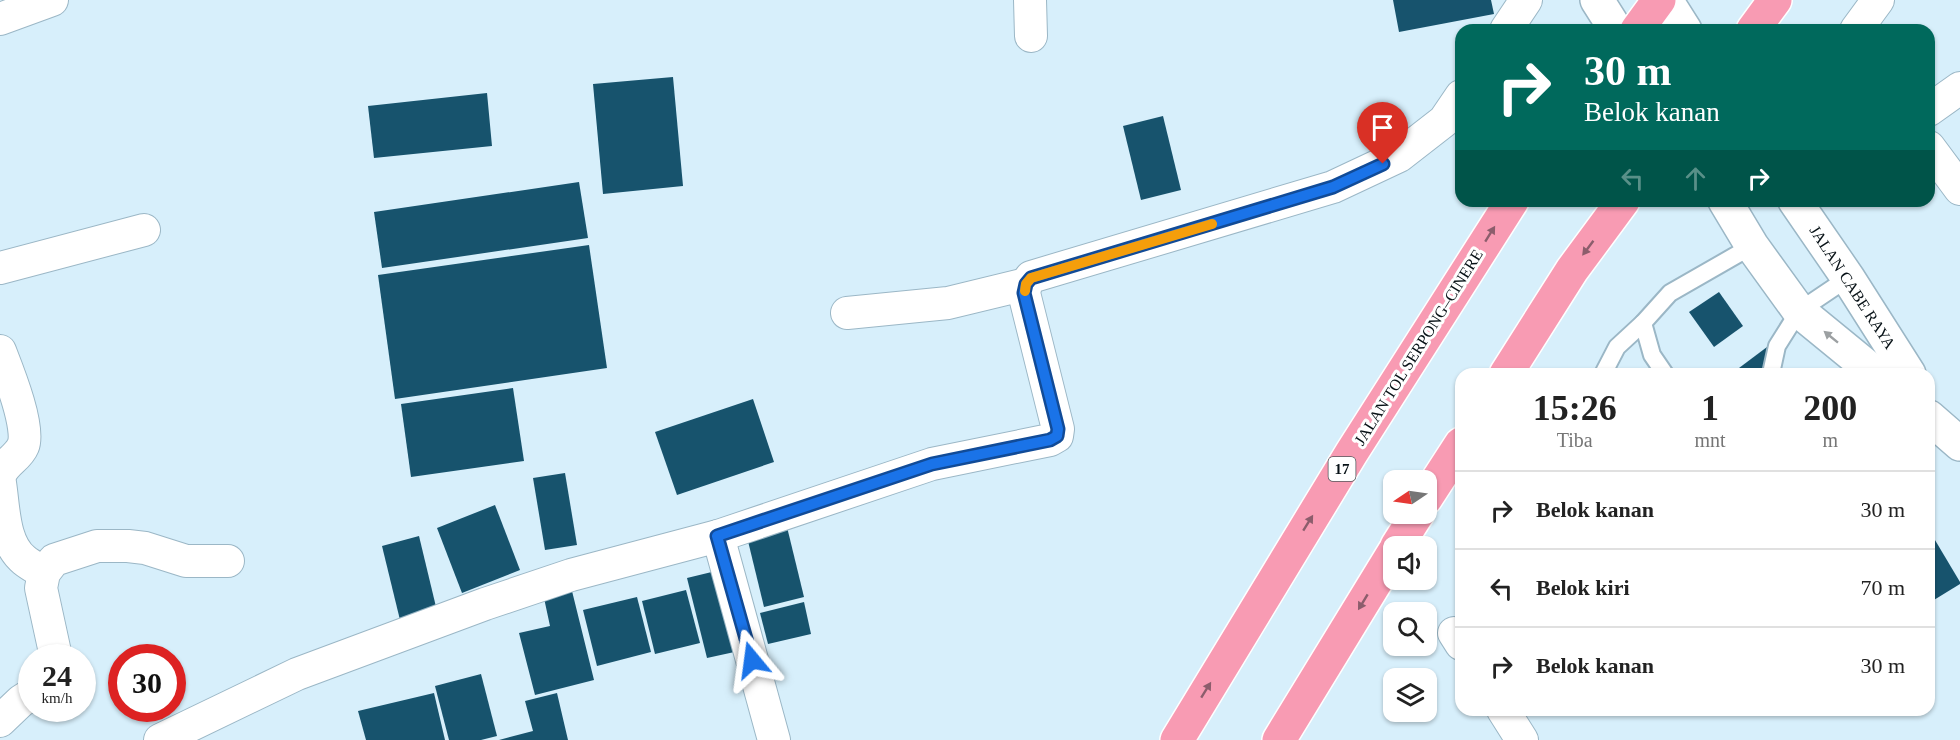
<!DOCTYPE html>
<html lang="id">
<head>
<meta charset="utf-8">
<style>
	body { margin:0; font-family:"Times New Roman",serif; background:#f2f2f2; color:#222; height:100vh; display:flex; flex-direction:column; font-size:22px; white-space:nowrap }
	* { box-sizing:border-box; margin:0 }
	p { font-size:20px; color:#767676 }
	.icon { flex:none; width:33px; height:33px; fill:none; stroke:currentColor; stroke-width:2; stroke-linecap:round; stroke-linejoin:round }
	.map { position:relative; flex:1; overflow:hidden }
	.side { position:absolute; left:1455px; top:368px; width:480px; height:348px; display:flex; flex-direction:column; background:#fff; border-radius:18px; box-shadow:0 2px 4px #0004 }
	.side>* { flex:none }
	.hud { position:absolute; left:1455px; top:24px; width:480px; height:183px; border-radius:18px; box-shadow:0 2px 4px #0004; background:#00695c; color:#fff; overflow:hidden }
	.needle { width:39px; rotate:257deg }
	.buttons { position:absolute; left:1383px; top:470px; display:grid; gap:12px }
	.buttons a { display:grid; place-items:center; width:54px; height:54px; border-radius:12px; background:#fff; box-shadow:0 2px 4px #0004; font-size:30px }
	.speed { position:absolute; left:18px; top:644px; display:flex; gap:12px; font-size:30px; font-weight:700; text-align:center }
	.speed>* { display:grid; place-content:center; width:78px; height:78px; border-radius:50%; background:#fff; box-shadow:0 2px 4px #0004; line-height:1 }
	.speed small { font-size:15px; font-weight:400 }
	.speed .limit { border:9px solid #d22; background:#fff; color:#111 }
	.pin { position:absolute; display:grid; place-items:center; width:51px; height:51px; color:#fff; margin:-62px -26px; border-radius:50% 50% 50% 0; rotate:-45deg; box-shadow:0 0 6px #0007 }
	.pin .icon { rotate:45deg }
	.me { position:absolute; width:66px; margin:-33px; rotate:344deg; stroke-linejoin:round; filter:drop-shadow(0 0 4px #0008) }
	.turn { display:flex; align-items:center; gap:21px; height:126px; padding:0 30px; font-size:27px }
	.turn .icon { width:78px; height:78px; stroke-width:2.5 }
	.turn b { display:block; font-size:42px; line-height:51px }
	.lanes { display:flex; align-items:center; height:57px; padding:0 30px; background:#0003; justify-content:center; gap:30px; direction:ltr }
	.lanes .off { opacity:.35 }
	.eta { display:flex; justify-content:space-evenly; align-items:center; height:102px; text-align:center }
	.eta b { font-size:36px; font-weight:700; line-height:42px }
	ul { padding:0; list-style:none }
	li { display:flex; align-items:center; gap:18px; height:78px; padding:0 30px; border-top:2px solid #e0e0e0 }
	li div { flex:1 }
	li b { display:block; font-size:22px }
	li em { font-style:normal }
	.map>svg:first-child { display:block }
</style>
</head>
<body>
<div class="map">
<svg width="1960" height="740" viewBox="0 0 1960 740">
	<rect width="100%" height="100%" fill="#d7effb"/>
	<g fill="#17536d">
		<path d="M1393,0H1491L1494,14L1399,32Z"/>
		<path d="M673,77L683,186L603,194L593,84Z"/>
		<path d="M487,93L492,146L374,158L368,106Z"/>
		<path d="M1163,116L1181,190L1141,200L1123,126Z"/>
		<path d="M579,182L588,238L382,268L374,212Z"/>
		<path d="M589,245L607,368L395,399L378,275Z"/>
		<path d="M1719,292L1743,326L1714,347L1689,312Z"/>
		<path d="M1767,347L1786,374H1731Z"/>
		<path d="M513,388L524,461L411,477L401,404Z"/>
		<path d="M753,399L774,462L677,495L655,432Z"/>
		<path d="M565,473L577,545L545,550L533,478Z"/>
		<path d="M495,505L520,570L462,593L437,528Z"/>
		<path d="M787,527L804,597L764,607L747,537Z"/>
		<path d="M1929,530L1960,582V584L1929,603Z"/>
		<path d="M419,536L437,611L400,620L382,546Z"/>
		<path d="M720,570L739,651L707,658L687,578Z"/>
		<path d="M686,590L700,643L655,654L642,601Z"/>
		<path d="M572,591L594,680L535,695L519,633L550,626L544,598Z"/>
		<path d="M637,597L651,652L597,666L583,610Z"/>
		<path d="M804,602L811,634L768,644L760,613Z"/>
		<path d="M481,674L497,736L481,740H449L435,686Z"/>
		<path d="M434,693L445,740H366L358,711Z"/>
		<path d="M557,693L568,740H499L533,731L525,701Z"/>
	</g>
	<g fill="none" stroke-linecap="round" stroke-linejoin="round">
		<defs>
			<g id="service">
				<path d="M1772,369L1777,346L1799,311L1848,278"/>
				<path d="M1603,374L1617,347L1643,323"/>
				<path d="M1665,374L1652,355L1643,323L1670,293L1752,246"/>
			</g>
			<g id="minor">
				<path d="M1030,0L1031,36"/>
				<path d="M0,19L52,0"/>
				<path d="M1506,30L1526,0"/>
				<path d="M1856,30L1878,0"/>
				<path d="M1929,110L1960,88"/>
				<path d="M1929,147L1960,189"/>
				<path d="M0,268L144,230"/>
				<path d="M847,313L948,303L1026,284"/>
				<path d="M0,351C7,369 31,428 23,446C18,458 5,462 0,475"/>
				<path d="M0,483C4,508 3,543 24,560C30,565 38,569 44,573"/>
				<path d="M1454,633L1461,644"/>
				<path d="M56,657L41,588L44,573L54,560L97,546H128L145,548L186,561H228"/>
				<path d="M1503,710L1522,740"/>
				<path d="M0,721L21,701L32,694"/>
				<path d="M160,740L297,674L485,604L571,575L718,536"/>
				<path d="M774,740L718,536L932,464L1050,440L1057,436L1058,429L1024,293L1026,284L1031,277L1333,187L1399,156L1444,121L1461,96"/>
			</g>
			<g id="secondary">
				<path d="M1597,0L1616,30"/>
				<path d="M1666,0L1685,30"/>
				<path d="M1725,201L1752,246L1799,311L1876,374"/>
				<path d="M1795,201L1848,278L1909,374"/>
				<path d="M1929,417L1960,444"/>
			</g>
			<g id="motorway">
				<path d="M1637,30L1659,0"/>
				<path d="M1753,30L1775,0"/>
				<path d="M1506,374L1572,270L1623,201"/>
				<path d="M1426,498L1461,444"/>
				<path d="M1397,546L1418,513"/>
				<path d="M1177,740L1352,452L1512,201"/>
				<path d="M1279,740L1394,552"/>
			</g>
		</defs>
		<use href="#service" stroke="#9bb7c6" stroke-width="20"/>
		<use href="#minor" stroke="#9bb7c6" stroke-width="34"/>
		<use href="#secondary" stroke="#9bb7c6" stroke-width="36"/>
		<use href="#motorway" stroke="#fff" stroke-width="36"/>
		<use href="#service" stroke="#fff" stroke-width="16"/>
		<use href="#minor" stroke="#fff" stroke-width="32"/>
		<use href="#secondary" stroke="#fff" stroke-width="33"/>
		<use href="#motorway" stroke="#f89bb3" stroke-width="33"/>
	</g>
	<defs><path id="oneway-solid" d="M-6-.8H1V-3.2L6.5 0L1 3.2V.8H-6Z" transform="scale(1.5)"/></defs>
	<g fill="#8c5d6c">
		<use href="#oneway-solid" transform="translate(1490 234) rotate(-58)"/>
		<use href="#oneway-solid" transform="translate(1588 248) rotate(127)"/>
		<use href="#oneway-solid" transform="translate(1308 523) rotate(-58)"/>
		<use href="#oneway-solid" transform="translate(1363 602) rotate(121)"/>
		<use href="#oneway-solid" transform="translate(1206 690) rotate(-58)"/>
	</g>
	<use fill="#9ca0a2" href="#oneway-solid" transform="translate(1831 337) rotate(-141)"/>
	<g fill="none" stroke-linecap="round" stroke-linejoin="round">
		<defs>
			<path id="route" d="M752,660L717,536L932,464L1050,440L1057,436L1058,429L1024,293L1026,284L1031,278L1333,187L1383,164"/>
		</defs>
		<use href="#route" stroke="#114b97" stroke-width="15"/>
		<use href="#route" stroke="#1a73e8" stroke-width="10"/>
		<path stroke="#f59e0b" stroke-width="10" d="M1025,291L1026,284L1031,278L1212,224"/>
	</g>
	<g text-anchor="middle" stroke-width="6" stroke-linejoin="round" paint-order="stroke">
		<rect fill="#fff" stroke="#51585c" stroke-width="1.5" x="1328.5" y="457" width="27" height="24" rx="4.5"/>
		<g font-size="15" font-weight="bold" fill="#071116">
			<text x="1342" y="474">17</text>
		</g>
		<g font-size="16" fill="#071116" stroke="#fff">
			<text transform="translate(1853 287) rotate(57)" y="6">JALAN CABE RAYA</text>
			<text transform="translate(1418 347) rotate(-58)" y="6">JALAN TOL SERPONG–CINERE</text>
		</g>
	</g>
</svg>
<div class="buttons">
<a><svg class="needle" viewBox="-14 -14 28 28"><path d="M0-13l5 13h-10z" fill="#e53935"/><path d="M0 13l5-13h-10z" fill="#767676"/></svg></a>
<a><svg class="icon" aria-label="sound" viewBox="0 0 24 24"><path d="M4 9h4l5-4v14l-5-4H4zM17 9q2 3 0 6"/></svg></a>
<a><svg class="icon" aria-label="search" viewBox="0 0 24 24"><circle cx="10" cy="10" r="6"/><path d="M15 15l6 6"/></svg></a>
<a><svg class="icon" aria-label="layers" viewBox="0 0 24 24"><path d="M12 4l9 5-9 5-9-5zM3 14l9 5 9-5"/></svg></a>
</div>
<div class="speed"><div>24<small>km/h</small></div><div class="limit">30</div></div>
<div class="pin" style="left:1383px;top:164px;background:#d93025"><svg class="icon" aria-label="arrive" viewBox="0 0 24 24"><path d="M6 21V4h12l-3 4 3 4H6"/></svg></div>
<svg class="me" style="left:752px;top:660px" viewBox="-20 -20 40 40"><path d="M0-17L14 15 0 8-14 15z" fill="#1a73e8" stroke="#fff" stroke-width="4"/></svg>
<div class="hud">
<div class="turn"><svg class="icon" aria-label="right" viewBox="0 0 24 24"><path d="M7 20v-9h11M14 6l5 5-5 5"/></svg><div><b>30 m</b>Belok kanan</div></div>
<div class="lanes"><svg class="icon off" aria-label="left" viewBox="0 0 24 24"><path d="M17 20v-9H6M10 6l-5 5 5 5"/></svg><svg class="icon off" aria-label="ahead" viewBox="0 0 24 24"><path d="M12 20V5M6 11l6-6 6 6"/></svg><svg class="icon" aria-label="right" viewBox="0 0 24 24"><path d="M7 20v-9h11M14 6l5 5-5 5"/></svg></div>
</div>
<section class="side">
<div class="eta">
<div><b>15:26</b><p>Tiba</p></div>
<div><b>1</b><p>mnt</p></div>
<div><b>200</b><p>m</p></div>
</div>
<ul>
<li><svg class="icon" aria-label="right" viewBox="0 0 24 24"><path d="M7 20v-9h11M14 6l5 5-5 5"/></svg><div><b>Belok kanan</b></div><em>30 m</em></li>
<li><svg class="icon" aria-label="left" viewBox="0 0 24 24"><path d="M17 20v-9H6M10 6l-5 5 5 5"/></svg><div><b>Belok kiri</b></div><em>70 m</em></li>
<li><svg class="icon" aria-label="right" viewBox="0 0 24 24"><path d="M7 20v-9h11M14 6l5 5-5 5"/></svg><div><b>Belok kanan</b></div><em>30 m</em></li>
</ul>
</section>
</div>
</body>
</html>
